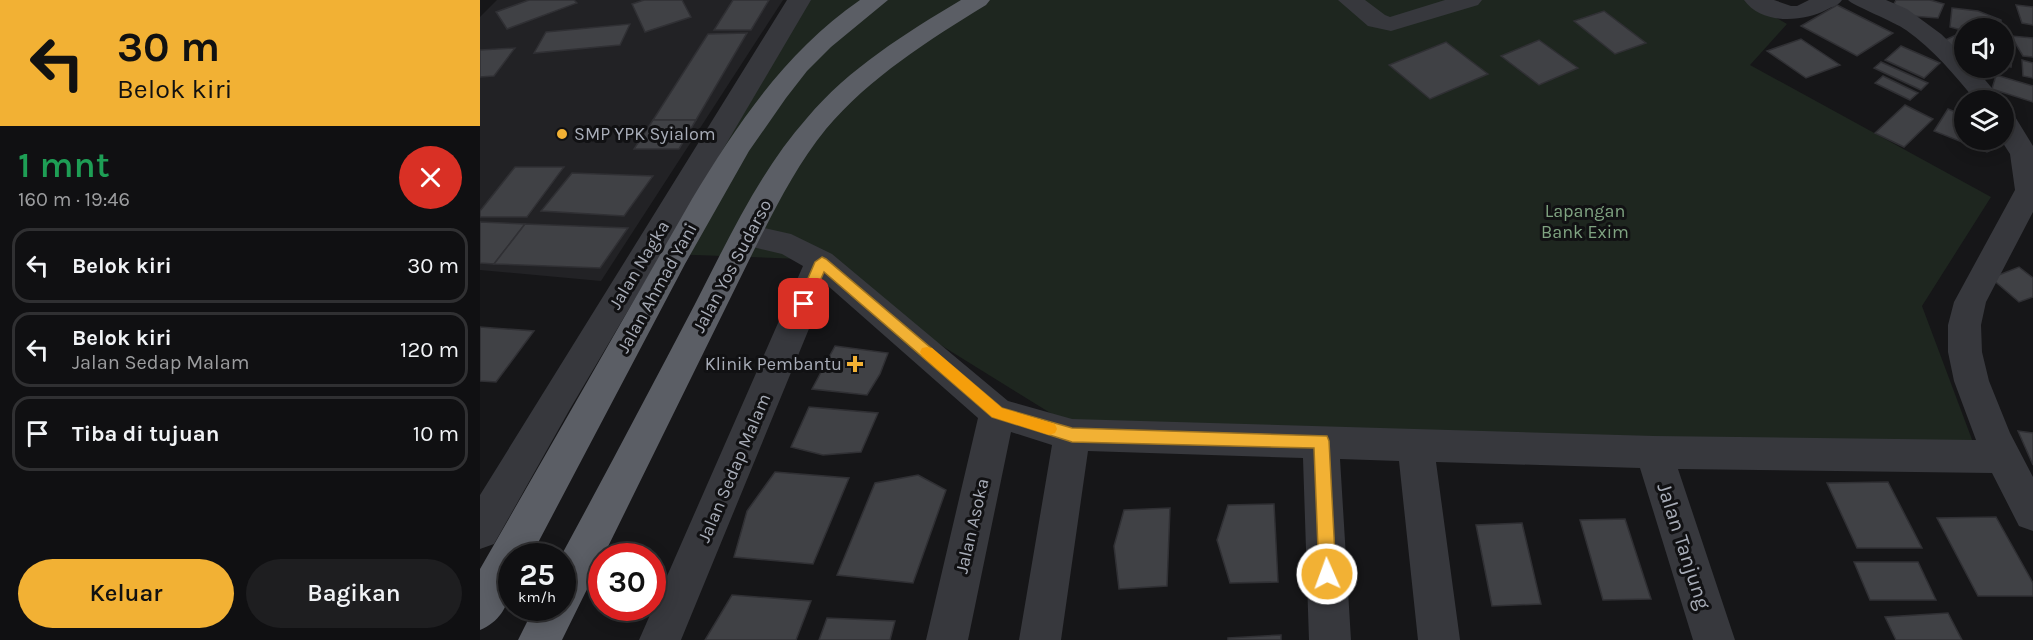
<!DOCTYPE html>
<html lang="id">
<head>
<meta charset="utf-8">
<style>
	body { margin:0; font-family:Karla,sans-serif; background:#1e1e20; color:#f1f3f6; height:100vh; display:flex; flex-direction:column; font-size:22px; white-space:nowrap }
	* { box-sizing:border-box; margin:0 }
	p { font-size:20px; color:#9c9d9f }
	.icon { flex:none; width:33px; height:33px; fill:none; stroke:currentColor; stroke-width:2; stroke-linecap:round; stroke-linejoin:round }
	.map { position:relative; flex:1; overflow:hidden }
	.side { display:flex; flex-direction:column; background:#101012; width:480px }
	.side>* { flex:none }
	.banner { background:#f2b134; color:#111; overflow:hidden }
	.buttons { position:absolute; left:1474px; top:18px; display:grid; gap:12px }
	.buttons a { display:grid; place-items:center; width:60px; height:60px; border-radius:50%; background:#101012; box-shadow:0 3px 15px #0003,0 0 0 2px #303032; font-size:30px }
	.speed { position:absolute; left:18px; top:543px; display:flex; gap:12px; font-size:30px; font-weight:700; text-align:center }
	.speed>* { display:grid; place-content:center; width:78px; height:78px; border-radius:50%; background:#101012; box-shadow:0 3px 15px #0003,0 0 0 2px #303032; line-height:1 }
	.speed small { font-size:15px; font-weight:400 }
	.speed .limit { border:9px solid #d22; background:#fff; color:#111 }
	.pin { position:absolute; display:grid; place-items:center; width:51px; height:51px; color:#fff; margin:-26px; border-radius:12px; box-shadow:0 3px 9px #0006 }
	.me { position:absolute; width:66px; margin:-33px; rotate:358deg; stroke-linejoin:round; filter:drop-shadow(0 0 4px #0008) }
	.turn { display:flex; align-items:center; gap:21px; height:126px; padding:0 18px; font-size:27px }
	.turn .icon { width:78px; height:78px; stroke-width:2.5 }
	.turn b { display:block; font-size:42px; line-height:51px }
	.round { display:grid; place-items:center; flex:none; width:63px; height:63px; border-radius:32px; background:#1e1e20 }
	.overview { display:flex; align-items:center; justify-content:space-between; height:102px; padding:0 18px }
	h1 { font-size:36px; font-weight:600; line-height:45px; color:#1e9e55 }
	.action { display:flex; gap:12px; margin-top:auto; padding:12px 18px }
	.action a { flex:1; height:69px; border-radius:36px; background:#f2b134; color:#111; font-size:24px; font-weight:600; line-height:69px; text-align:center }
	.action a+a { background:#1e1e20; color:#f1f3f6 }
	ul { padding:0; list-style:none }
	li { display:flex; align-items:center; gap:18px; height:75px; margin:0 12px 9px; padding:0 6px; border:3px solid #303032; border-radius:18px }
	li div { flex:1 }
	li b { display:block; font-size:22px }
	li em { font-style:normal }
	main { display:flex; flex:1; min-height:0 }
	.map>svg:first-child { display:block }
</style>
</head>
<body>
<main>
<section class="side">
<div class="banner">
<div class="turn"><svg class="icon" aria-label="left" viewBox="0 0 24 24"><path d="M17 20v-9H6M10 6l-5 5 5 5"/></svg><div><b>30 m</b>Belok kiri</div></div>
</div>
<div class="overview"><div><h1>1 mnt</h1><p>160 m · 19:46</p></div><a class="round" style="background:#d93025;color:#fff"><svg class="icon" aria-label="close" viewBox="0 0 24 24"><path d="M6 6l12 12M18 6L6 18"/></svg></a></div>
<ul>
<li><svg class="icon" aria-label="left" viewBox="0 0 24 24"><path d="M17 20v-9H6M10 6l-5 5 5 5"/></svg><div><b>Belok kiri</b></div><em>30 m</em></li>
<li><svg class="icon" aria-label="left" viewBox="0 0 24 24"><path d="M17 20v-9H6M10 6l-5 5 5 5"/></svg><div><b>Belok kiri</b><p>Jalan Sedap Malam</p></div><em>120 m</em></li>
<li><svg class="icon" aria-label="arrive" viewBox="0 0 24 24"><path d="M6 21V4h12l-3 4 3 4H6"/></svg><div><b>Tiba di tujuan</b></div><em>10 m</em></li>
</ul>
<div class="action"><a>Keluar</a><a>Bagikan</a></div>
</section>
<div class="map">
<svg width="1553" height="640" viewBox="0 0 1553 640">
	<rect width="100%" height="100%" fill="#161618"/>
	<path fill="#222225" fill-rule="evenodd" d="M17,0H49L16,12L27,29L96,4L94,0H164L152,4L165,32L211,17L202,0H253L234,30H271L289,0H303L121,281L0,270V263L120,268L147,229L0,222V217H48L84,168L35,167L0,211V77L14,76L35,49L0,50V17ZM149,24L54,53L66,32ZM228,34H267L199,149L155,148ZM93,173L173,176V177L145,215L61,211Z"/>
	<path fill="#1e261f" d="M326,0H1266L1307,24L1270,65L1511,197L1442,306L1497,453L593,427L322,259L161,253Z"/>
	<g fill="#404145" stroke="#303034" stroke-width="1.5">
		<path d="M49,0H94L97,3L27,29L16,12Z"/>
		<path d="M164,0H202L211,17L165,32L152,4Z"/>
		<path d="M253,0H289L271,30H234Z"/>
		<path d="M1416,0H1450L1464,4L1458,18L1431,16L1414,4Z"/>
		<path d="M1357,5L1413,33L1377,56L1321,26Z"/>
		<path d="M1536,5L1553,7V25L1542,23Z"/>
		<path d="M1472,8L1498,11L1521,20V28H1485V31L1470,27Z"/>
		<path d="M1124,11L1166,43L1135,54L1094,21Z"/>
		<path d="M150,24L140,45L54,53L66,32Z"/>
		<path d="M267,33L216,120H173L228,34Z"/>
		<path d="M1476,35L1485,38V54L1472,50L1465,40Z"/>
		<path d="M1531,36L1553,38V57L1543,56Z"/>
		<path d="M1321,39L1360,65L1326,78L1287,51Z"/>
		<path d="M1059,40L1098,68L1059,85L1021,56Z"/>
		<path d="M966,42L1008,74L950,99L909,65Z"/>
		<path d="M1421,46L1460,63L1444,78L1405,60Z"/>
		<path d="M35,48L14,76L0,77V50Z"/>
		<path d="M1524,49L1533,52L1531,67L1524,65Z"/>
		<path d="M1542,60L1553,63V78L1543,76Z"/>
		<path d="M1401,62L1448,83L1441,90L1394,68Z"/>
		<path d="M1516,75L1553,86V102L1512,89Z"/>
		<path d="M1403,76L1438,93L1430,100L1395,83Z"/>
		<path d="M1425,105L1453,119L1424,147L1395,133Z"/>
		<path d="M1468,109L1485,116V140H1522L1524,144L1507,152L1454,131Z"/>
		<path d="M173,120H216L199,149H154Z"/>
		<path d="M35,167H84L47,217H0V211Z"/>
		<path d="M92,173L173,176L144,216L61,211Z"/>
		<path d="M0,222L45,224L14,264L0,263Z"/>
		<path d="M45,224L148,228L120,268L14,264Z"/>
		<path d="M1539,267L1553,278V297L1539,302L1511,278Z"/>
		<path d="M0,327L54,331L16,382L0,381Z"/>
		<path d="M355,346L408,353L400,374L387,395L332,389Z"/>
		<path d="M329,407L398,413L381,452L343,455L311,447Z"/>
		<path d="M1538,431L1553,433V465Z"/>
		<path d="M295,472L369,478L333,564L254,557L267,511Z"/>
		<path d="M438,475L466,490L433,583L357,575L395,483Z"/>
		<path d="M1408,482L1442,548H1377L1347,483Z"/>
		<path d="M794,504L798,582L750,583L737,540L748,505Z"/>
		<path d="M690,508L687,586L639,589L634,546L644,510Z"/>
		<path d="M1516,517L1553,583V596H1498L1457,518Z"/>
		<path d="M1145,519L1171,599L1123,600L1100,520Z"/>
		<path d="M1042,523L1061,604L1012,606L996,525Z"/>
		<path d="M1374,562H1438L1456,600H1390Z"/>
		<path d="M252,595L331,601L316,640H225Z"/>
		<path d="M1468,613L1482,640H1416L1405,617Z"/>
		<path d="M347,618L415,621L410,640H339Z"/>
		<path d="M801,635V640H748V638Z"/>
	</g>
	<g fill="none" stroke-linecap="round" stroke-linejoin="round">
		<g fill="#37383d" fill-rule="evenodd">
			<path d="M307,0H331L90,409L14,544L0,549V495Z"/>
			<path d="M858,0H885L905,15L910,17L965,0H1002L998,5L911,31L888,26Z"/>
			<path d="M1264,0H1294L1311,6H1317L1329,0H1362C1358,6 1353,6 1346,10C1323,22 1282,25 1264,0Z"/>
			<path d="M1368,0H1406L1427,9L1461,34L1485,57V68H1495L1522,100H1495C1475,75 1453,49 1426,30C1415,22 1372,5 1368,0Z"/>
			<path d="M1524,112L1534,115L1553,146V212L1506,302L1501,325L1502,352L1509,381L1530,433L1553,477V531L1539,526L1512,473L1198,469L1255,640H1213L1160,468L956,462L980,640H938L919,461L860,459L871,640H829L823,458L608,451L581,640H539L572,445L531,432L488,640H446L498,418L347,285L201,640H159L323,266L302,254L256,243L252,235L256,227L267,224L311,234L352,254L528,401L592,419L1174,436L1496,440L1474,381L1468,352V325L1474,302L1535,190L1530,154L1521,140H1524Z"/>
		</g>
		<g fill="#5b5e65" fill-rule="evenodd">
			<path d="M380,0H408L351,47L327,71L306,98L269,151L205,264L51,556H32C32,587 32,616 0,630V569L212,199C258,123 306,51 380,0Z"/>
			<path d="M481,0H510L506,5C449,40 390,77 346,129C319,162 299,201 279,240L82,640H38L54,608H82V556H81C126,473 171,388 215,304C248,240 279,172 327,118C369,68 426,33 481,0Z"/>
		</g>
	</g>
	<path fill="#f2b134" stroke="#9d7322" stroke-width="1.5" d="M342,257L346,259L522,408L592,428L847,436L849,441L856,574L853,579L847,582L841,579L839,574L834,448L592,442L512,417L344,272L328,308H319L317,304L335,262Z"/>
	<path fill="#f59e0b" d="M447,347L452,348L522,408L575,424L577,429L575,433L569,435L512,417L442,356L440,352L442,348Z"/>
	<g fill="#f2b134" stroke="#111113" stroke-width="2">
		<circle cx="82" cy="134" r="6"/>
		<path d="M372 355h6v6h6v6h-6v6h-6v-6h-6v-6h6z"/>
	</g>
	<g text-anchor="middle" stroke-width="6" stroke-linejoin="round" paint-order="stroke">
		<g font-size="18" fill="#a8adb8" stroke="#111113" text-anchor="start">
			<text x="94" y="140">SMP YPK Syialom</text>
			<text x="362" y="370" text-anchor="end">Klinik Pembantu</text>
		</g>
		<g font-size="18" fill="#7fa381" stroke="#111113">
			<text x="1105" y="217">Lapangan<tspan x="1105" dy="21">Bank Exim</tspan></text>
		</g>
		<g font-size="18" fill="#a8adb8" stroke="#111113">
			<text transform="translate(159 265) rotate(-59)" y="6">Jalan Nagka</text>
			<text transform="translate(252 266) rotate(-62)" y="6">Jalan Yos Sudarso</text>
			<text transform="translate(177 288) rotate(-61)" y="6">Jalan Ahmad Yani</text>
			<text transform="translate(254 468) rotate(-67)" y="6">Jalan Sedap Malam</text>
			<text transform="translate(492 526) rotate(-77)" y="6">Jalan Asoka</text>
		</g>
		<g font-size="21" fill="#a8adb8" stroke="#111113">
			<text transform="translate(1204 546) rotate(72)" y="7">Jalan Tanjung</text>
		</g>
	</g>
</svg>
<div class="buttons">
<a><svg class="icon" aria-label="sound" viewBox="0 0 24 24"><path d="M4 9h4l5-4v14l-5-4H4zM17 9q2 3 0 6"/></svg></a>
<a><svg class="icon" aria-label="layers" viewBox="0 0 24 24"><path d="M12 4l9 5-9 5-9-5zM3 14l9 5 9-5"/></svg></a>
</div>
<div class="speed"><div>25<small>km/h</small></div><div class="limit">30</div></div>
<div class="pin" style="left:324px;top:304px;background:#d93025"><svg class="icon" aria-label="arrive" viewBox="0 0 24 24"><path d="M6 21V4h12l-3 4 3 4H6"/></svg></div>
<svg class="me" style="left:847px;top:574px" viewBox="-20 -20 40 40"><circle r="17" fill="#f2b134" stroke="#fff" stroke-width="3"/><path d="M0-11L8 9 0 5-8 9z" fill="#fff"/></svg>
</div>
</main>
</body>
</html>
